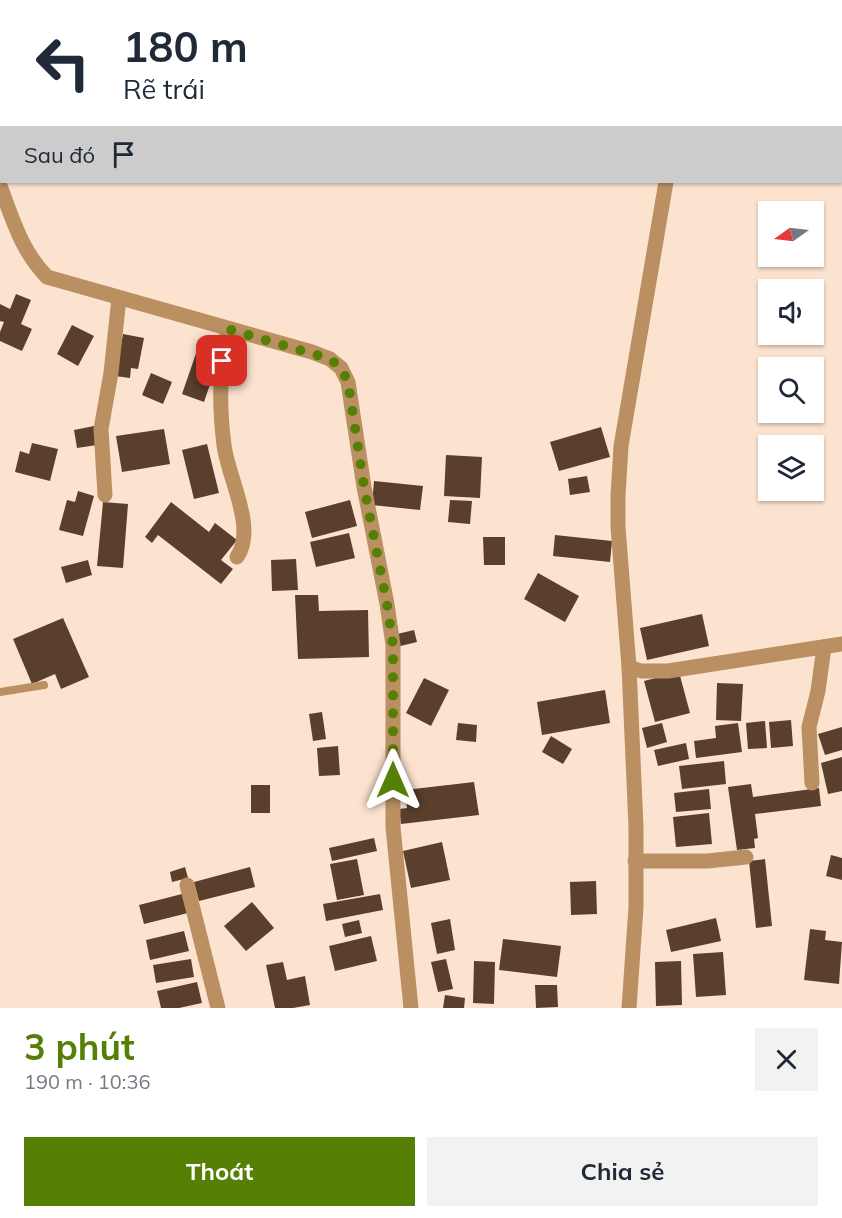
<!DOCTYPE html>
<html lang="vi">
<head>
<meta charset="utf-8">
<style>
	body { margin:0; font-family:Mulish,sans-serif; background:#f2f2f3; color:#1f2937; height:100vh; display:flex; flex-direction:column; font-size:22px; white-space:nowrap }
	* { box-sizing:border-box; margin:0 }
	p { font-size:20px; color:#747a83 }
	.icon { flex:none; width:33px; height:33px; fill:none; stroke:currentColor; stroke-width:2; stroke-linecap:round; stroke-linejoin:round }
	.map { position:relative; height:1008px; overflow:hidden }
	.panel { display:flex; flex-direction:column; background:#fff; flex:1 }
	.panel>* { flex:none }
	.hud { position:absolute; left:0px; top:0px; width:843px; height:183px; box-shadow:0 2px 4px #0004; background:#fff; color:#1f2937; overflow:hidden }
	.needle { width:39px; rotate:256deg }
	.fabs { position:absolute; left:758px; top:201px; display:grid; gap:12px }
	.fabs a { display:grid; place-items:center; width:66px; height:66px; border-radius:0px; background:#fff; box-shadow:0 2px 4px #0004; font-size:30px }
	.pin { position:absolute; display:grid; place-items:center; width:51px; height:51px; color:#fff; margin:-26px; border-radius:12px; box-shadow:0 3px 9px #0006 }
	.me { position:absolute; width:66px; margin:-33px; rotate:0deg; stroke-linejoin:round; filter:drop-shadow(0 0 4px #0008) }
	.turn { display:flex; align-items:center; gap:21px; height:126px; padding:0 24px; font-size:27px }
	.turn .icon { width:78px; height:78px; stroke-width:2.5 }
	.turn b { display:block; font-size:42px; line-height:51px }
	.then { display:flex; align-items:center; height:57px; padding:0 24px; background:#0003; gap:12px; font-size:22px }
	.round { display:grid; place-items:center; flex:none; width:63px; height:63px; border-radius:0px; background:#f2f2f3 }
	.head { display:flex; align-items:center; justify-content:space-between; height:102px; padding:0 24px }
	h1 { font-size:36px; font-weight:700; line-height:45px; color:#568005 }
	.cta { display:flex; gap:12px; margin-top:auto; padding:12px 24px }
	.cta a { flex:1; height:69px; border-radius:0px; background:#568005; color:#fff; font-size:24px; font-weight:700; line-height:69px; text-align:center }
	.cta a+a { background:#f2f2f3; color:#1f2937 }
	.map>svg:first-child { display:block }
</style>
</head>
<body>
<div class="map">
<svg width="842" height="1008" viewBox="0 0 842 1008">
	<rect width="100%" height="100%" fill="#fce3cf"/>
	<g fill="#593f2c">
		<path d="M16,294L31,300L21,324L32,329L22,351L0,341V332L4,322L0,321V304L10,309Z"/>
		<path d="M72,325L94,336L78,366L57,354Z"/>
		<path d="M123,334L144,338L138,369L131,368L130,378L115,376Z"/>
		<path d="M200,342L222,349L204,402L182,394Z"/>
		<path d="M151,373L172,382L163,404L142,395Z"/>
		<path d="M94,426L97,445L77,448L74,430Z"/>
		<path d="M601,427L610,457L559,471L550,442Z"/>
		<path d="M164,429L170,464L122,472L116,436Z"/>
		<path d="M32,443L58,449L50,481L15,472L20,451L29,454Z"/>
		<path d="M207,444L219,493L194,499L182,450Z"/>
		<path d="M446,455L482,457L480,498L444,496Z"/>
		<path d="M587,476L590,492L570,495L568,479Z"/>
		<path d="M374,481L423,486L420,510L372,505Z"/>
		<path d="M78,491L94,496L83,536L59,530L67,500L75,502Z"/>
		<path d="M350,500L357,526L312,538L305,512Z"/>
		<path d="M450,500L472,501L470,524L448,522Z"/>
		<path d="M103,502L128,504L123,568L97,566Z"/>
		<path d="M171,502L209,532L215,523L237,540L221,560L233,569L221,584L158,535L152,543L145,537Z"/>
		<path d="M349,533L355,558L316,567L310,542Z"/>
		<path d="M555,535L612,541L610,562L553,556Z"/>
		<path d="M483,537H505V565H484Z"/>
		<path d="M296,559L298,590L272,591L271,560Z"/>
		<path d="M88,560L92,575L66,583L61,567Z"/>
		<path d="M538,573L579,596L565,622L524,599Z"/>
		<path d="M295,595H318L319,611L368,610L369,657L298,659Z"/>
		<path d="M702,614L709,646L647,660L640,628Z"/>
		<path d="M63,618L89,677L61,689L55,674L32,684L13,639Z"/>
		<path d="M414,630L417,642L396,647L393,635Z"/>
		<path d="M679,672L690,713L655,722L644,681Z"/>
		<path d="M424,678L449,690L431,726L406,713Z"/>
		<path d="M717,683L743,684L741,721L716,720Z"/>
		<path d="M605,690L610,723L542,735L537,702Z"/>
		<path d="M322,712L326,739L313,741L309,714Z"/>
		<path d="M791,720L793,746L771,748L769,722Z"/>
		<path d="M765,721L767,748L748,749L746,723Z"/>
		<path d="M458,723L477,725L476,742L456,740Z"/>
		<path d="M662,723L667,742L647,748L642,728Z"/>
		<path d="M738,723L742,752L696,758L694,741L716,738L715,726Z"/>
		<path d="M842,727V750L825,755L818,734Z"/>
		<path d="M551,736L572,749L563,764L542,752Z"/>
		<path d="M686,743L689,759L658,766L654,750Z"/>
		<path d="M338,746L340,775L319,776L317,748Z"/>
		<path d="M842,757V791L828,794L821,763Z"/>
		<path d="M724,761L726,784L682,789L679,766Z"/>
		<path d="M474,782L479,815L401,824L399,809L407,808L405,790Z"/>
		<path d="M751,784L753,797L819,788L821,806L755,814L758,838L754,839L755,848L737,850L728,787Z"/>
		<rect x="251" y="785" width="19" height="28"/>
		<path d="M709,789L711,809L676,812L674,793Z"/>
		<path d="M709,813L712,844L676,847L673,817Z"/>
		<path d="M374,838L377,851L332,861L329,848Z"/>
		<path d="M442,842L450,880L411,888L403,851Z"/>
		<path d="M831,855L842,858V880L826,876Z"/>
		<path d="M357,859L364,895L337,900L330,864Z"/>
		<path d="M765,859L772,926L756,928L749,861Z"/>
		<path d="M185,867L188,878L172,882L170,872Z"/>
		<path d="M250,867L255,887L199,901L194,882Z"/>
		<path d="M596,881L597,914L571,915L570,882Z"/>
		<path d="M182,894L188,913L144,924L139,905Z"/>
		<path d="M380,894L383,910L326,921L323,904Z"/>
		<path d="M252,902L274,928L246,951L224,926Z"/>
		<path d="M716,918L721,941L671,952L666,930Z"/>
		<path d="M450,919L455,950L437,954L431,923Z"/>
		<path d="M359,920L362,933L345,937L342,924Z"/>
		<path d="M810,929L826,931L825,940L842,942L839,984L804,980Z"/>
		<path d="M184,931L189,951L150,960L146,940Z"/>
		<path d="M371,936L377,961L335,971L329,946Z"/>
		<path d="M503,939L561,946L557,977L499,970Z"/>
		<path d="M723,952L726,995L696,997L693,954Z"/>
		<path d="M191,959L194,977L156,983L153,965Z"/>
		<path d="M446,959L453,989L438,992L431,962Z"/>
		<path d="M474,961L495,962L494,1004L473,1003Z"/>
		<path d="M681,961L682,1005L656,1006L655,962Z"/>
		<path d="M283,962L287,980L305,976L310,1005L293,1008H275L266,965Z"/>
		<path d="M197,982L202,1003L179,1008H161L157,991Z"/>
		<path d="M535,985H557L558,1007L536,1008Z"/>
		<path d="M445,995L465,998L464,1008H443Z"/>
	</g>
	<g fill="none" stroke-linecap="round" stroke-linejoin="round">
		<path stroke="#ba9063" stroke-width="8" d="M0,692L44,685"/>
		<g stroke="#ba9063" stroke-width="15">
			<path d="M460,2L463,0"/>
			<path d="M699,2V0"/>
			<path d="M0,186C13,220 21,250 47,277L312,352L330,359L341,368L348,382L364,487L387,604L393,645V827L411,1008"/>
			<path d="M228,329C219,367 219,406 224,445C228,478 257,528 237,557"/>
			<path d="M105,495L101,429L111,373L119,298"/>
			<path d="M629,667L641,671H668L842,644"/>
			<path d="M812,783L809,727L818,691L824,647"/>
			<path d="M635,861H707L746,857"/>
			<path d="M187,885L218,1008"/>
			<path d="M629,1008L636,907V827L629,667L618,527V496L621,446L666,182"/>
		</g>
	</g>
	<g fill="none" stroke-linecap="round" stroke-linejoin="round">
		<path stroke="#568005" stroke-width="10" stroke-dasharray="0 18" d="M222,361L228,329L330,359L341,368L348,382L364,487L387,604L393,645V780"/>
	</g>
</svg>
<div class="fabs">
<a><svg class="needle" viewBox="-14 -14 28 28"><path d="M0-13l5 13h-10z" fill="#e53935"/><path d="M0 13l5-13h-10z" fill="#747a83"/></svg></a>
<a><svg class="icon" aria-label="sound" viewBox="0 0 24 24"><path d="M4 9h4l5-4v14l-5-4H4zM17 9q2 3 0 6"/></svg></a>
<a><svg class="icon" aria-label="search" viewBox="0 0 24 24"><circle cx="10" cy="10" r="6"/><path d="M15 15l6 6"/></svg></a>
<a><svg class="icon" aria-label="layers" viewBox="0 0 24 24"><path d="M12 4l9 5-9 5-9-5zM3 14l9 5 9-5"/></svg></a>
</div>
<div class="pin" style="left:222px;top:361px;background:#d93025"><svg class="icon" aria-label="arrive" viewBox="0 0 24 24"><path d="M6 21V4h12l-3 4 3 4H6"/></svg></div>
<svg class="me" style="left:393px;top:780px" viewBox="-20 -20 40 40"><path d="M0-17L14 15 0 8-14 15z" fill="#568005" stroke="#fff" stroke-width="4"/></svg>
<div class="hud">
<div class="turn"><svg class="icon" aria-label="left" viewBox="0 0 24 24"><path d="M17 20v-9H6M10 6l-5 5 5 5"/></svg><div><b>180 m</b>Rẽ trái</div></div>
<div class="then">Sau đó<svg class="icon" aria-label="arrive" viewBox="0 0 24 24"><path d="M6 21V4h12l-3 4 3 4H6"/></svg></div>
</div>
</div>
<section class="panel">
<div class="head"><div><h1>3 phút</h1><p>190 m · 10:36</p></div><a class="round"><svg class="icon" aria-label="close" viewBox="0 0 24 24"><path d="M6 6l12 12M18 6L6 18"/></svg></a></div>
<div class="cta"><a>Thoát</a><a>Chia sẻ</a></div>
</section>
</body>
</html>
